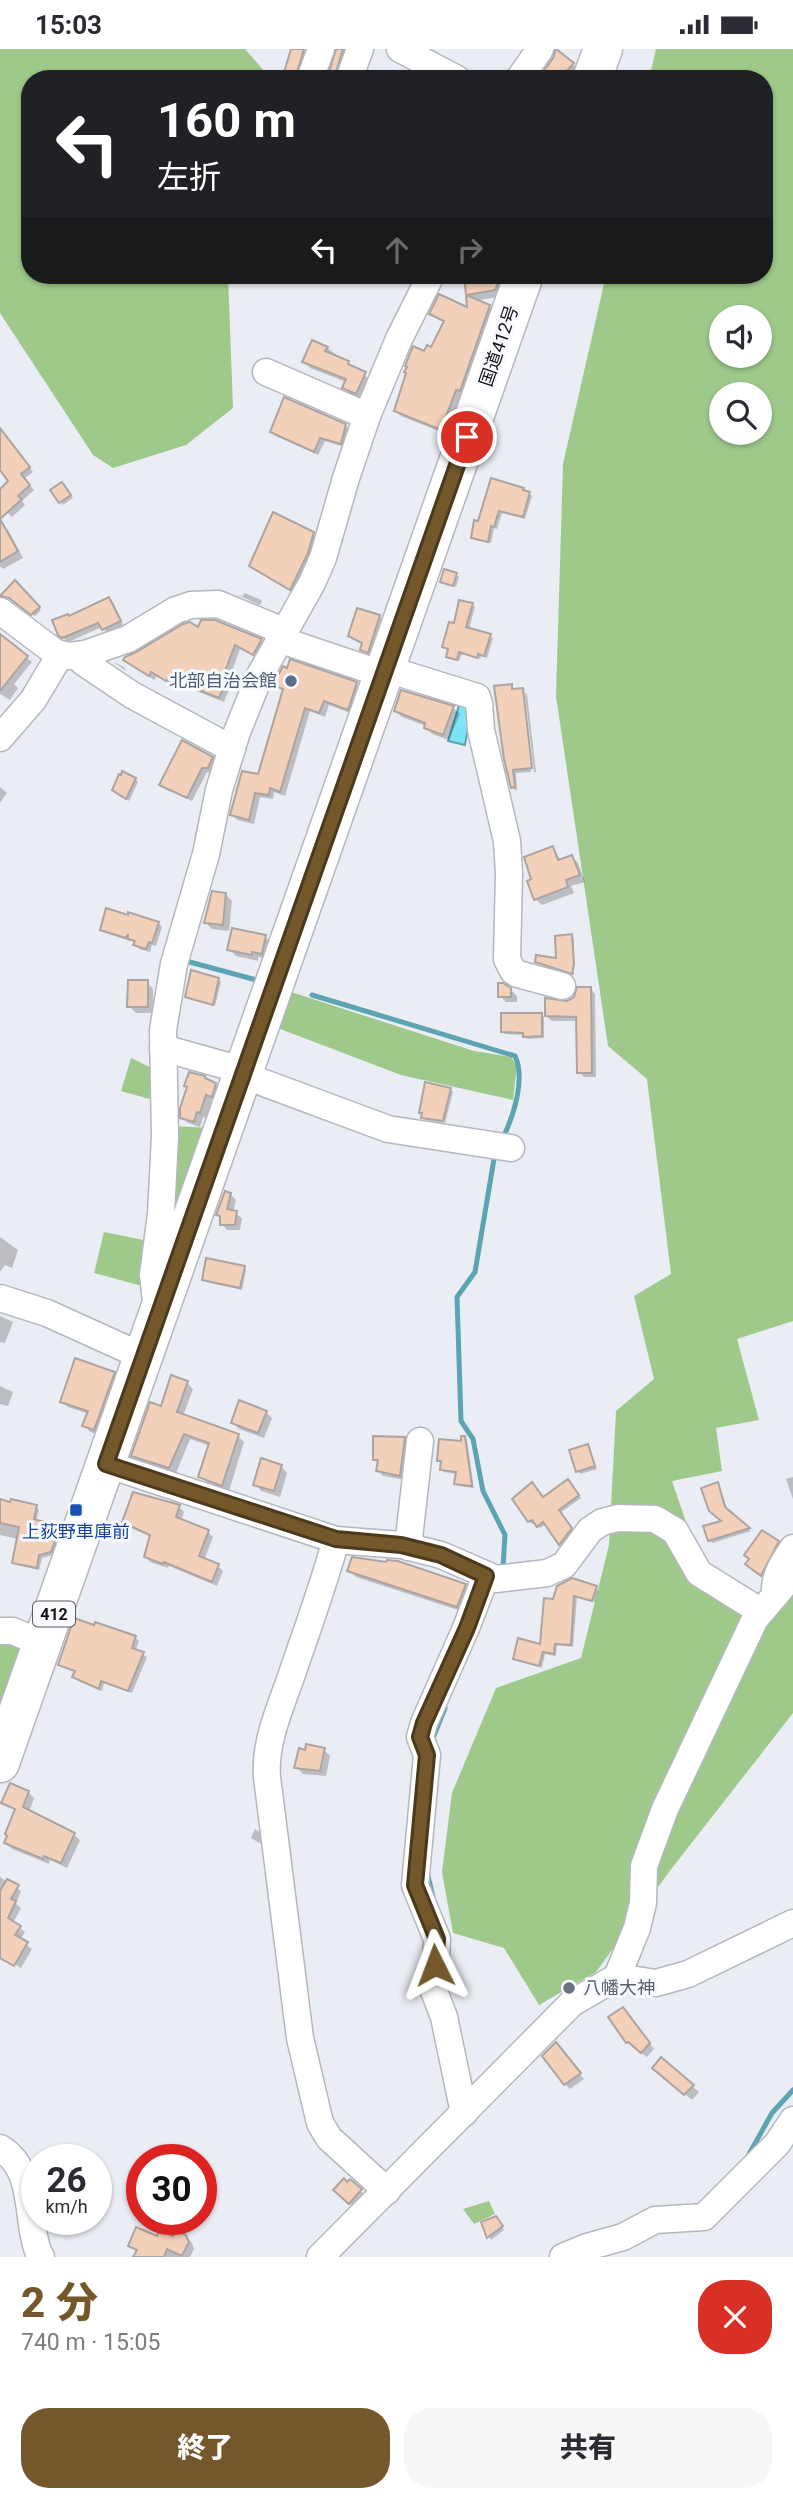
<!DOCTYPE html>
<html lang="ja">
<head>
<meta charset="utf-8">
<style>
	body { margin:0; font-family:Roboto,"Noto Sans JP",sans-serif; background:#f7f7f7; color:#2b2b33; height:100vh; display:flex; flex-direction:column; font-size:26px; white-space:nowrap }
	* { box-sizing:border-box; margin:0 }
	p { font-size:23px; color:#7c7c81 }
	.icon { flex:none; width:38px; height:38px; fill:none; stroke:currentColor; stroke-width:2; stroke-linecap:round; stroke-linejoin:round }
	.map { position:relative; height:2208px; overflow:hidden }
	.sheet { display:flex; flex-direction:column; background:#fff; flex:1 }
	.sheet>* { flex:none }
	.hud { position:absolute; left:21px; top:21px; width:752px; height:214px; border-radius:28px; box-shadow:0 2px 5px #0004; background:#202124; color:#fff; overflow:hidden }
	.buttons { position:absolute; left:709px; top:256px; display:grid; gap:14px }
	.buttons a { display:grid; place-items:center; width:63px; height:63px; border-radius:50%; background:#fff; box-shadow:0 2px 5px #0004; font-size:35px }
	.speed { position:absolute; left:21px; top:2095px; display:flex; gap:14px; font-size:35px; font-weight:700; text-align:center }
	.speed>* { display:grid; place-content:center; width:91px; height:91px; border-radius:50%; background:#fff; box-shadow:0 2px 5px #0004; line-height:1 }
	.speed small { font-size:18px; font-weight:400 }
	.speed .limit { border:10px solid #d22; background:#fff; color:#111 }
	.pin { position:absolute; display:grid; place-items:center; width:60px; height:60px; color:#fff; margin:-30px; border:4px solid #fff; border-radius:50%; box-shadow:0 2px 7px #0007 }
	.me { position:absolute; width:77px; margin:-38px; rotate:357deg; stroke-linejoin:round; filter:drop-shadow(0 0 5px #0008) }
	.turn { display:flex; align-items:center; gap:24px; height:147px; padding:0 21px; font-size:32px }
	.turn .icon { width:91px; height:91px; stroke-width:2.5 }
	.turn b { display:block; font-size:49px; line-height:60px }
	.lanes { display:flex; align-items:center; height:66px; padding:0 21px; background:#0003; justify-content:center; gap:35px; direction:ltr }
	.lanes .off { opacity:.35 }
	.round { display:grid; place-items:center; flex:none; width:74px; height:74px; border-radius:28px; background:#f7f7f7 }
	.head { display:flex; align-items:center; justify-content:space-between; height:119px; padding:0 21px }
	h1 { font-size:42px; font-weight:800; line-height:52px; color:#74582b }
	.cta { display:flex; gap:14px; margin-top:auto; padding:14px 21px }
	.cta a { flex:1; height:80px; border-radius:28px; background:#74582b; color:#fff; font-size:28px; font-weight:800; line-height:80px; text-align:center }
	.cta a+a { background:#f7f7f7; color:#2b2b33 }
	.status { display:flex; justify-content:space-between; align-items:center; height:49px; padding:0 35px; background:#fff; direction:ltr }
	.status svg { height:19px; fill:currentColor }
	.map>svg:first-child { display:block }
</style>
</head>
<body>
<div class="status"><b>15:03</b><svg viewBox="0 0 49 12"><path d="M0 12V9h3v3zM5 12V6h3v6zM10 12V3h3v9zM15 12V0h3v12zM26 1h20v11H26zM47 4h2v5h-2z"/></svg></div>
<div class="map">
<svg width="793" height="2208" viewBox="0 0 793 2208">
	<rect width="100%" height="100%" fill="#ebedf4"/>
	<g fill="#9ec98a" fill-rule="evenodd">
		<path d="M0,0H245L266,24L264,30H30V226H228L233,359L186,396L113,419L93,406L0,264Z"/>
		<path d="M656,0H793V1272L737,1290L759,1371L716,1379L722,1422L672,1432L702,1520L760,1550L793,1501V1664L669,1823L596,1923L539,1956L504,1899L453,1884L442,1823L452,1744L496,1639L581,1609L609,1496L616,1362L654,1330L634,1247L671,1225L647,1030L608,997L556,647L563,415L606,226H765V30H649ZM721,268H760V306H721ZM721,345H760V383H721Z"/>
		<path d="M288,942L474,1002L511,1008L517,1017L513,1051L401,1026L275,978Z"/>
		<path d="M131,1009L160,1023V1053L121,1042Z"/>
		<path d="M171,1077L212,1079L176,1176L164,1172Z"/>
		<path d="M104,1183L153,1193L146,1238L94,1224Z"/>
		<path d="M0,1586L27,1596L0,1674Z"/>
		<path d="M489,2152L495,2165L474,2175L463,2160Z"/>
	</g>
	<path fill="#7de3f7" stroke="#5da4b3" stroke-width="2" d="M462,647L472,655L465,696L448,692Z"/>
	<g fill="#0003">
		<path d="M293,0L304,1L310,7L301,30H284Z"/>
		<path d="M337,0H352L340,30H329Z"/>
		<path d="M573,15L578,21L570,30H541Z"/>
		<path d="M466,226H504L502,247L475,252L489,257L495,263L446,385L401,367L396,362L425,304L432,300L445,274L431,265L469,261L474,251L468,245Z"/>
		<path d="M327,299L371,331L363,350L350,345L344,338L346,333L310,319L304,312Z"/>
		<path d="M345,376L349,381L345,398L325,392L318,406L276,387L272,383Z"/>
		<path d="M0,378L33,423L24,430L34,441L22,452L25,456L12,468L0,456V442L11,433L0,419Z"/>
		<path d="M65,438L73,449L63,456L52,442Z"/>
		<path d="M523,440L532,447L525,470L502,464L497,480L494,479L491,494L476,491L473,488L479,474Z"/>
		<path d="M0,475L8,481L23,509L3,520L0,517Z"/>
		<path d="M313,484L317,488L312,508L294,543L255,520Z"/>
		<path d="M456,526L459,528L456,538L442,533Z"/>
		<path d="M15,533L41,561L35,567L5,547Z"/>
		<path d="M244,544L259,550L262,552L260,556L238,546L243,547Z"/>
		<path d="M109,550L114,555L124,578L108,585L102,578L68,593L59,585L70,569Z"/>
		<path d="M472,556L475,558L469,580L493,589L487,609L481,607L480,610L462,605L459,612L451,610L448,607L449,601L444,598L455,576Z"/>
		<path d="M379,567L386,574L374,609L368,607L362,600L363,596L350,587Z"/>
		<path d="M215,573L261,592L266,597L259,610L240,600L229,630L232,633L224,653L174,633L172,636L157,627L154,631L125,611Z"/>
		<path d="M0,587L32,613L14,635L18,639L10,651L0,645Z"/>
		<path d="M114,613L124,618L126,622L116,615Z"/>
		<path d="M291,613L356,635L362,640L353,665L329,656L325,668L310,662L285,747L274,743L273,750L260,748L254,775L237,771L232,765L259,727L284,642L275,636L288,621Z"/>
		<path d="M511,637L516,641H522L525,643H522L531,723L516,724L517,742L512,738Z"/>
		<path d="M402,643L453,659L460,665L449,691L432,685L426,677L402,668L396,662Z"/>
		<path d="M525,644L527,645L536,723H534Z"/>
		<path d="M212,709L217,714L213,724L207,723L192,752L167,741L161,736Z"/>
		<path d="M135,730L138,733L129,752L115,743Z"/>
		<path d="M0,738L7,744L0,754Z"/>
		<path d="M553,799L561,812L572,808L578,814L585,833L571,837L574,844L542,856L535,850L533,831Z"/>
		<path d="M225,845L232,852L229,882L212,880L206,874Z"/>
		<path d="M158,874L162,878L156,897L152,896L150,903L139,900L130,890V892L106,884L102,881Z"/>
		<path d="M571,887L574,890V926L537,913L557,911Z"/>
		<path d="M265,888L272,894L268,910L258,908V912L236,907L229,900Z"/>
		<path d="M218,930L221,933L215,957L186,947Z"/>
		<path d="M147,933L153,940V964H136L129,957Z"/>
		<path d="M590,939L595,945L596,1028H584L579,1023L578,972H552L546,967Z"/>
		<path d="M510,940L517,947V953H506L500,947Z"/>
		<path d="M541,965L544,968V989L527,990L524,986L505,985L503,983Z"/>
		<path d="M215,1035L221,1041L217,1052L212,1050L206,1069L203,1068L200,1078L188,1074L182,1068Z"/>
		<path d="M450,1040L453,1043L445,1074L425,1071L421,1063Z"/>
		<path d="M230,1145L236,1151L233,1163L242,1169L240,1181H227L222,1175Z"/>
		<path d="M0,1188L18,1201L12,1219L5,1216L0,1223Z"/>
		<path d="M244,1219L246,1221L242,1241L206,1233L204,1231Z"/>
		<path d="M0,1267L13,1273L5,1294L0,1293Z"/>
		<path d="M114,1324L120,1330L100,1386L90,1383L84,1376L89,1365L68,1358L62,1352Z"/>
		<path d="M187,1334L193,1340L183,1367L238,1387L244,1393L229,1442L208,1435L200,1426L210,1397L190,1390L176,1424L140,1413L133,1406L162,1359Z"/>
		<path d="M0,1337L13,1343L8,1357L0,1355Z"/>
		<path d="M266,1363L272,1369L264,1389L239,1380L233,1374Z"/>
		<path d="M405,1389L410,1395L406,1431L383,1427L378,1421L379,1414L375,1410Z"/>
		<path d="M465,1389L467,1392L474,1439L459,1437L456,1435L458,1425L444,1423L439,1411L462,1394Z"/>
		<path d="M588,1397L597,1420L580,1425L578,1422Z"/>
		<path d="M281,1417L287,1424L280,1448L261,1442L255,1435Z"/>
		<path d="M793,1428V1450L786,1430Z"/>
		<path d="M570,1435L581,1449L560,1464L574,1483L563,1497L546,1475L540,1479L535,1473L532,1475L515,1451L543,1450Z"/>
		<path d="M717,1435L720,1438L728,1462L751,1482L712,1494L709,1491L724,1473Z"/>
		<path d="M134,1445L179,1458L184,1463L181,1472L208,1483L213,1488L204,1511L218,1517L223,1522L217,1537L169,1517L168,1519L150,1513L146,1508L151,1488L129,1478L124,1473Z"/>
		<path d="M0,1452L36,1458L39,1461L36,1473L62,1482L53,1506L42,1509L39,1521L17,1516L14,1514L18,1490L0,1486Z"/>
		<path d="M777,1494L784,1500L768,1532L747,1515Z"/>
		<path d="M387,1515L465,1536L472,1543L464,1563L356,1528L349,1521Z"/>
		<path d="M596,1539L598,1542L595,1553L577,1548L573,1598L557,1596L556,1607L545,1605L542,1619L515,1609L541,1598L554,1552Z"/>
		<path d="M135,1588L139,1592L135,1602L147,1608L132,1644L104,1634L102,1642L78,1631L74,1628L76,1624L60,1615Z"/>
		<path d="M324,1701L330,1707L326,1727L303,1725L296,1718Z"/>
		<path d="M28,1743L34,1749L29,1763L74,1786L80,1791L67,1819L50,1811L49,1815L12,1800L6,1794L16,1762L3,1754Z"/>
		<path d="M255,1780L260,1783L261,1795L251,1789Z"/>
		<path d="M0,1828L21,1842L16,1855L21,1859L13,1874L25,1883L20,1891L32,1900L21,1919L0,1906Z"/>
		<path d="M628,1966L654,2000L647,2008L627,1993Z"/>
		<path d="M561,2000L584,2030L570,2040L565,2035Z"/>
		<path d="M661,2025L692,2037L699,2043L692,2051Z"/>
		<path d="M350,2132L367,2148L356,2160L336,2141Z"/>
		<path d="M498,2171L504,2181L491,2191L483,2174Z"/>
		<path d="M185,2187L192,2194L194,2200L190,2208H136L137,2204L130,2196L158,2189Z"/>
	</g>
	<g fill="none" stroke-linecap="round" stroke-linejoin="round">
		<g stroke="#5da4b3" stroke-width="5">
			<path d="M187,908L186,912L260,932"/>
			<path d="M312,946L515,1007C526,1030 513,1068 503,1089"/>
			<path d="M495,1104L475,1223L457,1248L461,1372L473,1390L483,1442L505,1486L503,1518"/>
			<path d="M433,1689L445,1659"/>
			<path d="M428,1827L433,1848"/>
			<path d="M748,2107L772,2064L793,2041"/>
		</g>
	</g>
	<g fill="#f3d0ba" stroke="#aca4a0" stroke-width="2">
		<path d="M291,0H304L295,30H282Z"/>
		<path d="M336,0H343L334,30H327Z"/>
		<path d="M556,0L574,14L560,30H538L553,9Z"/>
		<path d="M464,226H499L500,230L495,241L466,246Z"/>
		<path d="M439,245L467,258L466,246L490,256L460,342L456,341L441,381L394,362L406,324L404,323L407,318L405,317L413,297L424,302L427,296L431,298L444,272L429,265Z"/>
		<path d="M312,291L328,298L325,302L349,312L348,315L366,323L356,345L342,339L346,330L302,313Z"/>
		<path d="M284,348L346,375L341,395L320,389L314,403L270,383Z"/>
		<path d="M0,379L30,418L21,425L30,436L18,447L22,450L0,470L18,502L0,513V440L8,432L0,421Z"/>
		<path d="M491,429L524,439L523,441L530,443L523,468L499,462L494,478L491,477L488,493L471,489L474,471L478,472Z"/>
		<path d="M62,433L71,446L59,454L50,441Z"/>
		<path d="M273,463L314,483L308,504L290,541L249,517Z"/>
		<path d="M444,520L457,524L453,537L440,533Z"/>
		<path d="M15,531L40,558L31,566L9,549L0,547Z"/>
		<path d="M109,548L121,572L102,581L98,574L62,589L58,586L52,571L68,565L69,567Z"/>
		<path d="M459,551L473,554L466,578L491,585L484,607L478,605L477,609L459,603L457,611L446,608L448,600L442,598L449,573L454,574Z"/>
		<path d="M357,559L380,566L368,604L360,601L362,594L348,587Z"/>
		<path d="M201,571H215L262,590L253,606L235,596L224,625L228,627L219,649L168,629L166,632L151,623L149,627L123,611L125,608L136,603L183,575L190,573L198,578Z"/>
		<path d="M0,585L28,607L0,642Z"/>
		<path d="M290,610L357,633L348,661L324,652L319,664L305,659L280,743L270,739L269,746L255,744L249,771L230,766L242,722L258,725L283,640L273,636L283,617L287,619Z"/>
		<path d="M512,635V640L523,639L532,719L513,721L515,738L511,739L504,710L494,637Z"/>
		<path d="M401,641L454,657L443,686L424,679L425,674L394,662Z"/>
		<path d="M182,691L213,708L208,719H202L187,749L159,736Z"/>
		<path d="M122,722L136,729L126,750L112,741L119,725L121,726Z"/>
		<path d="M553,797L558,811L572,806L580,826L566,831L568,838L534,851L527,832L531,830L524,808Z"/>
		<path d="M212,842L226,844L223,876L204,874Z"/>
		<path d="M106,859L128,866V863L159,873L152,894L149,893L146,900L133,896L135,892L128,890V885L126,889L100,881Z"/>
		<path d="M232,879L266,886L262,905L252,903V906L227,901Z"/>
		<path d="M572,885L574,915L572,925L535,913L536,906L556,909L555,887Z"/>
		<path d="M191,921L219,929L213,956L185,948Z"/>
		<path d="M128,931H148V958H127Z"/>
		<path d="M498,934H503L511,939V948H498Z"/>
		<path d="M577,938H591L592,1024H577L576,968L545,967V949L567,952L574,948Z"/>
		<path d="M501,964H542V987L523,988V984L501,983Z"/>
		<path d="M189,1023L205,1027V1029L216,1034L212,1048L206,1046L200,1064L197,1063L194,1073L180,1069V1059L187,1038L184,1037Z"/>
		<path d="M425,1033L451,1039L443,1072L421,1069L422,1064H419Z"/>
		<path d="M225,1142L231,1144L227,1160L237,1162L235,1176H220V1167L216,1166Z"/>
		<path d="M206,1209L245,1217L240,1239L202,1231Z"/>
		<path d="M75,1309L115,1323L94,1381L82,1377L88,1362L60,1353Z"/>
		<path d="M171,1326L188,1332L177,1363L239,1385L222,1437L198,1428L209,1394L184,1385L169,1419L131,1407L150,1353L161,1357Z"/>
		<path d="M239,1351L267,1362L258,1384L231,1374Z"/>
		<path d="M373,1387L405,1388L400,1427L376,1422L378,1411H373Z"/>
		<path d="M461,1387H465L472,1437L454,1435L456,1423L440,1421L441,1412H437L439,1390L461,1392Z"/>
		<path d="M588,1395L595,1417L576,1423L569,1401Z"/>
		<path d="M261,1409L282,1416L274,1442L253,1436Z"/>
		<path d="M568,1430L579,1446L559,1461L572,1479L559,1496L543,1473L537,1478L532,1471L528,1473L512,1450L532,1433L543,1448Z"/>
		<path d="M718,1433L725,1458L750,1479L708,1492L703,1477L721,1472L709,1462L701,1439Z"/>
		<path d="M133,1443L180,1456L176,1468L209,1481L199,1507L219,1515L212,1533L164,1513L163,1515L144,1508L150,1486L122,1473Z"/>
		<path d="M0,1450L10,1453L11,1450L37,1456L34,1470L60,1478L51,1503L39,1506L37,1519L12,1514L19,1478L0,1474Z"/>
		<path d="M762,1481L779,1492L761,1527L745,1515L749,1510L744,1506Z"/>
		<path d="M352,1508L386,1513L387,1511L398,1512L466,1535L457,1558L347,1522Z"/>
		<path d="M572,1529L597,1537L592,1552L574,1547L571,1596L555,1595L554,1605L543,1603L539,1617L513,1610L518,1589L540,1595L544,1549L553,1550L557,1537Z"/>
		<path d="M74,1569L94,1576L95,1573L136,1587L132,1599L144,1603L128,1642L101,1632L99,1640L72,1628L75,1622L58,1616Z"/>
		<path d="M306,1695L325,1699L320,1722L294,1719L299,1699L305,1701Z"/>
		<path d="M10,1734L29,1742L23,1758L75,1784L61,1814L44,1807L43,1810L4,1794L7,1787L5,1785L15,1760L1,1754Z"/>
		<path d="M7,1830L19,1836L11,1850L16,1852L8,1869L21,1877L15,1886L28,1893L14,1917L0,1909V1842Z"/>
		<path d="M623,1958L650,1994L641,2004L628,1993L626,1994L608,1968Z"/>
		<path d="M556,1993L581,2024L564,2036L542,2007Z"/>
		<path d="M661,2008L694,2036L684,2046L652,2019Z"/>
		<path d="M344,2129L347,2133L350,2130L362,2140L349,2155L333,2141Z"/>
		<path d="M496,2167L503,2177L487,2189L481,2173Z"/>
		<path d="M136,2178L157,2187L159,2181L173,2187L176,2182L186,2186L189,2193L182,2207L167,2200L164,2208H133L137,2201L128,2197Z"/>
	</g>
	<g fill="none" stroke-linecap="round" stroke-linejoin="round">
		<defs>
			<g id="minor">
				<path d="M400,0L457,30"/>
				<path d="M310,30L321,0"/>
				<path d="M349,30L360,0"/>
				<path d="M519,30L540,0"/>
				<path d="M266,323L367,367"/>
				<path d="M0,562L56,604L69,607L85,605L128,590L176,561L191,556L218,555L276,579L290,594L385,626"/>
				<path d="M78,606L83,613L132,646L232,700"/>
				<path d="M387,620L477,648L479,654L481,681L507,792L509,825L507,910L513,922L518,925L562,937"/>
				<path d="M0,689L33,651L60,606"/>
				<path d="M163,999L245,1022L256,1031L388,1080L511,1099"/>
				<path d="M0,1249L47,1264L144,1308"/>
				<path d="M156,1252L153,1226L161,1165L165,1087L163,981L174,915L206,805L219,741L237,683L260,626L312,534L323,509L346,429L367,367L399,290L431,226"/>
				<path d="M106,1415L336,1491C324,1534 309,1576 294,1619C283,1653 264,1691 267,1728L300,1989L320,2074L329,2089L387,2142"/>
				<path d="M336,1491L401,1496L441,1506L496,1530L547,1524L564,1516L590,1481L602,1473L618,1469L655,1470L675,1482L699,1524L760,1562"/>
				<path d="M408,1498L420,1392"/>
				<path d="M775,1540C775,1525 785,1511 793,1499"/>
				<path d="M0,1582H13L43,1595"/>
				<path d="M617,1928L637,1879L643,1854L644,1817L665,1760L755,1570L793,1525"/>
				<path d="M464,2064L444,1968L434,1942L437,1890L415,1836L427,1706L420,1688L424,1674L466,1579L486,1527"/>
				<path d="M0,2099C29,2116 28,2152 33,2182C35,2191 36,2201 41,2208"/>
				<path d="M320,2208L572,1954L617,1928L656,1934L688,1925L793,1874"/>
				<path d="M563,2208L587,2198L623,2188L655,2171L704,2168L777,2095L793,2071"/>
			</g>
			<g id="highway">
				<path d="M592,30L603,0"/>
				<path d="M0,1714L524,226"/>
			</g>
		</defs>
		<use href="#minor" stroke="#b5b7bf" stroke-width="29"/>
		<use href="#highway" stroke="#b5b7bf" stroke-width="41"/>
		<use href="#minor" stroke="#fff" stroke-width="26"/>
		<use href="#highway" stroke="#fff" stroke-width="38"/>
	</g>
	<g fill="none" stroke-linecap="round" stroke-linejoin="round">
		<defs>
			<path id="route" d="M435,1916L437,1890L415,1836L427,1706L420,1688L424,1674L467,1579L486,1527L441,1506L401,1496L336,1490L106,1415L467,388"/>
		</defs>
		<use href="#route" stroke="#4b391c" stroke-width="18"/>
		<use href="#route" stroke="#74582b" stroke-width="12"/>
	</g>
	<circle fill="#5c6f8a" stroke="#f9faff" stroke-width="2.5" cx="291" cy="632" r="7"/>
	<rect fill="#1a4fb4" stroke="#f9faff" stroke-width="2.5" x="69" y="1454" width="14" height="14" rx="3.5"/>
	<circle fill="#6b7280" stroke="#f9faff" stroke-width="2.5" cx="569" cy="1939" r="7"/>
	<g text-anchor="middle" stroke-width="6" stroke-linejoin="round" paint-order="stroke">
		<rect fill="#f9faff" stroke="#57585a" stroke-width="2" x="33" y="1552.5" width="42" height="25" rx="5"/>
		<g font-size="16" font-weight="bold" fill="#111214">
			<text x="54" y="1571">412</text>
		</g>
		<g font-size="18" fill="#111214" stroke="#f9faff">
			<text transform="translate(499 297) rotate(-71)" y="6">国道412号</text>
		</g>
		<g font-size="18" fill="#4e5e75" stroke="#f9faff" text-anchor="end">
			<text x="277" y="638">北部自治会館</text>
		</g>
		<g font-size="18" fill="#164399" stroke="#f9faff">
			<text x="76" y="1489">上荻野車庫前</text>
		</g>
		<g font-size="18" fill="#5b616d" stroke="#f9faff" text-anchor="start">
			<text x="583" y="1945">八幡大神</text>
		</g>
	</g>
</svg>
<div class="buttons">
<a><svg class="icon" aria-label="sound" viewBox="0 0 24 24"><path d="M4 9h4l5-4v14l-5-4H4zM17 9q2 3 0 6"/></svg></a>
<a><svg class="icon" aria-label="search" viewBox="0 0 24 24"><circle cx="10" cy="10" r="6"/><path d="M15 15l6 6"/></svg></a>
</div>
<div class="speed"><div>26<small>km/h</small></div><div class="limit">30</div></div>
<div class="pin" style="left:467px;top:388px;background:#d93025"><svg class="icon" aria-label="arrive" viewBox="0 0 24 24"><path d="M6 21V4h12l-3 4 3 4H6"/></svg></div>
<svg class="me" style="left:435px;top:1916px" viewBox="-20 -20 40 40"><path d="M0-17L14 15 0 8-14 15z" fill="#74582b" stroke="#fff" stroke-width="4"/></svg>
<div class="hud">
<div class="turn"><svg class="icon" aria-label="left" viewBox="0 0 24 24"><path d="M17 20v-9H6M10 6l-5 5 5 5"/></svg><div><b>160 m</b>左折</div></div>
<div class="lanes"><svg class="icon" aria-label="left" viewBox="0 0 24 24"><path d="M17 20v-9H6M10 6l-5 5 5 5"/></svg><svg class="icon off" aria-label="ahead" viewBox="0 0 24 24"><path d="M12 20V5M6 11l6-6 6 6"/></svg><svg class="icon off" aria-label="right" viewBox="0 0 24 24"><path d="M7 20v-9h11M14 6l5 5-5 5"/></svg></div>
</div>
</div>
<section class="sheet">
<div class="head"><div><h1>2 分</h1><p>740 m · 15:05</p></div><a class="round" style="background:#d93025;color:#fff"><svg class="icon" aria-label="close" viewBox="0 0 24 24"><path d="M6 6l12 12M18 6L6 18"/></svg></a></div>
<div class="cta"><a>終了</a><a>共有</a></div>
</section>
</body>
</html>
